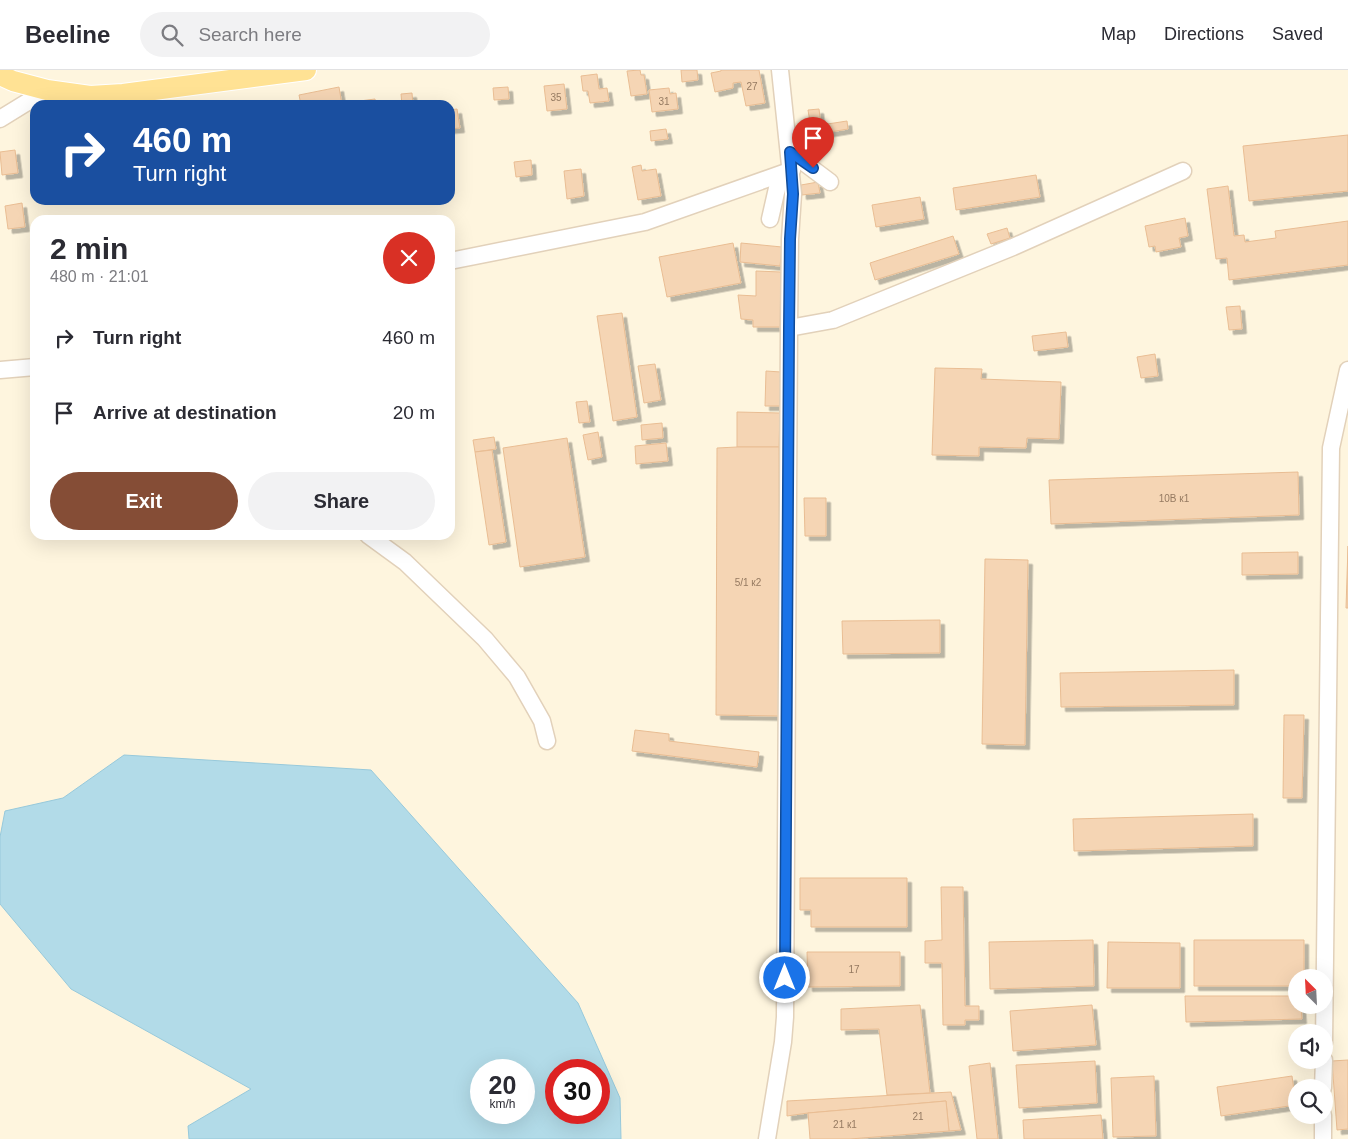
<!DOCTYPE html>
<html lang="en">
<head>
<meta charset="utf-8">
<style>
	body { margin:0; font-family:Arial,sans-serif; background:#f2f2f3; color:#2b2b33; height:100vh; display:flex; flex-direction:column; font-size:19px; white-space:nowrap }
	* { box-sizing:border-box; margin:0 }
	p { font-size:16px; color:#7c7c81 }
	.icon { flex:none; width:28px; height:28px; fill:none; stroke:currentColor; stroke-width:2; stroke-linecap:round; stroke-linejoin:round }
	.map { position:relative; flex:1; overflow:hidden }
	.sheet { position:absolute; left:30px; top:145px; width:425px; height:325px; display:flex; flex-direction:column; background:#fff; border-radius:15px; box-shadow:0 5px 20px #0002 }
	.sheet>* { flex:none }
	.banner { position:absolute; left:30px; top:30px; width:425px; height:105px; border-radius:15px; box-shadow:0 5px 20px #0002; background:#1a4fa0; color:#fff; overflow:hidden }
	.needle { width:32px; rotate:336deg }
	.fabs { position:absolute; left:1288px; top:899px; display:grid; gap:10px }
	.fabs a { display:grid; place-items:center; width:45px; height:45px; border-radius:50%; background:#fff; box-shadow:0 5px 20px #0002; font-size:25px }
	.speed { position:absolute; left:470px; top:989px; display:flex; gap:10px; font-size:25px; font-weight:700; text-align:center }
	.speed>* { display:grid; place-content:center; width:65px; height:65px; border-radius:50%; background:#fff; box-shadow:0 5px 20px #0002; line-height:1 }
	.speed small { font-size:12px; font-weight:400 }
	.speed .limit { border:8px solid #d22; background:#fff; color:#111 }
	.pin { position:absolute; display:grid; place-items:center; width:42px; height:42px; color:#fff; margin:-51px -21px; border-radius:50% 50% 50% 0; rotate:-45deg; box-shadow:0 0 5px #0007 }
	.pin .icon { rotate:45deg }
	.me { position:absolute; width:55px; margin:-28px; rotate:0deg; stroke-linejoin:round; filter:drop-shadow(0 0 4px #0008) }
	.turn { display:flex; align-items:center; gap:18px; height:105px; padding:0 20px; font-size:22px }
	.turn .icon { width:65px; height:65px; stroke-width:2.5 }
	.turn b { display:block; font-size:35px; line-height:42px }
	.round { display:grid; place-items:center; flex:none; width:52px; height:52px; border-radius:26px; background:#f2f2f3 }
	.head { display:flex; align-items:center; justify-content:space-between; height:85px; padding:0 20px }
	h1 { font-size:30px; font-weight:700; line-height:38px }
	.cta { display:flex; gap:10px; margin-top:auto; padding:10px 20px }
	.cta a { flex:1; height:58px; border-radius:30px; background:#854d36; color:#fff; font-size:20px; font-weight:700; line-height:58px; text-align:center }
	.cta a+a { background:#f2f2f3; color:#2b2b33 }
	ul { padding:0; list-style:none }
	li { display:flex; align-items:center; gap:15px; height:75px; padding:0 20px }
	li div { flex:1 }
	li b { display:block; font-size:19px }
	li em { font-style:normal }
	header { display:flex; align-items:center; gap:30px; box-sizing:border-box; height:70px; padding:0 25px; background:#fff; border-bottom:1px solid #e1e1e2 }
	header strong { font-size:24px }
	nav { display:flex; gap:28px; margin-inline-start:auto; font-size:18px }
	.search { width:350px; height:45px; background:#f2f2f3; display:flex; align-items:center; gap:12px; box-sizing:border-box; padding:0 18px; border-radius:28px; color:#7c7c81; font-size:19px }
	.map>svg:first-child { display:block }
</style>
</head>
<body>
<header>
<strong>Beeline</strong>
<div class="search"><svg class="icon" aria-label="search" viewBox="0 0 24 24"><circle cx="10" cy="10" r="6"/><path d="M15 15l6 6"/></svg>Search here</div>
<nav><a>Map</a><a>Directions</a><a>Saved</a></nav>
</header>
<div class="map">
<svg width="1348" height="1069" viewBox="0 0 1348 1069">
	<defs>
		<filter id="shadow"><feDropShadow dx="4.5" dy="4.5" stdDeviation="0" flood-color="#0004"/></filter>
	</defs>
	<rect width="100%" height="100%" fill="#fef5de"/>
	<path fill="#b2dbe8" stroke="#97c9db" fill-rule="evenodd" d="M124,685L371,700L578,933L620,1028L621,1069H189L188,1056L251,1019L71,919L0,834V767L5,741L63,728ZM481,1000H524V1042H481ZM556,1000H599V1042H556Z"/>
	<g fill="#f5d5b4" stroke="#e9bd93" filter="url(#shadow)">
		<path d="M640,0L641,5H644L647,24L631,26L627,1Z"/>
		<path d="M681,0H697L698,10L682,12Z"/>
		<path d="M721,0H759L765,33L746,36L741,12L733,13V18L715,22L711,3L721,1Z"/>
		<path d="M597,4L599,19L607,18L609,31L590,33L588,21H583L581,6Z"/>
		<path d="M564,14L567,39L547,41L544,16Z"/>
		<path d="M339,17L342,35H301L299,25Z"/>
		<path d="M508,17L509,29L494,30L493,18Z"/>
		<path d="M669,18L670,24L676,23L678,39L652,42L649,20Z"/>
		<path d="M412,23L413,35H402L401,24Z"/>
		<path d="M375,29L376,35H352V32Z"/>
		<path d="M457,39L460,58L450,59V40Z"/>
		<path d="M819,39L821,55L847,51L848,59L812,65L808,40Z"/>
		<path d="M666,59L668,69L651,71L650,61Z"/>
		<path d="M1348,65V121L1249,131L1243,76Z"/>
		<path d="M15,80L18,103L2,105L0,82Z"/>
		<path d="M531,90L532,105L516,107L514,92Z"/>
		<path d="M641,95L642,101L656,99L661,126L638,130L632,97Z"/>
		<path d="M581,99L584,126L567,129L564,101Z"/>
		<path d="M1036,105L1040,127L956,140L953,118Z"/>
		<path d="M818,112L820,123L802,125L801,115Z"/>
		<path d="M1228,116L1234,166L1244,165L1245,172L1276,168L1275,161L1348,151V195L1229,210L1227,188L1216,189L1207,119Z"/>
		<path d="M920,127L924,149L876,157L872,135Z"/>
		<path d="M22,133L25,157L8,159L5,136Z"/>
		<path d="M1185,148L1188,166L1179,168L1181,177L1156,182L1155,176L1149,177L1145,156Z"/>
		<path d="M1007,158L1010,168L991,174L987,164Z"/>
		<path d="M953,166L959,184L875,210L870,193Z"/>
		<path d="M733,173L741,213L667,227L659,187Z"/>
		<path d="M741,173L782,177L780,196L740,192Z"/>
		<path d="M756,201L781,202L780,257H753V250L741,249L738,225L756,226Z"/>
		<path d="M1240,236L1242,259L1229,260L1226,237Z"/>
		<path d="M622,243L637,347L613,351L597,246Z"/>
		<path d="M1066,262L1068,277L1034,281L1032,266Z"/>
		<path d="M1155,284L1158,306L1141,308L1137,287Z"/>
		<path d="M655,294L661,330L644,333L638,296Z"/>
		<path d="M935,298L982,299L981,309L1061,312L1059,369L1027,368L1026,378L979,377V386L932,385Z"/>
		<path d="M766,301L781,302L780,336H765Z"/>
		<path d="M587,331L590,352L579,353L576,332Z"/>
		<path d="M737,342L780,343L779,377H737Z"/>
		<path d="M662,353L663,368L642,370L641,355Z"/>
		<path d="M598,362L602,387L588,390L583,365Z"/>
		<path d="M494,367L496,379L475,382L473,370Z"/>
		<path d="M567,368L585,487L520,497L503,378Z"/>
		<path d="M666,373L668,391L636,394L635,376Z"/>
		<path d="M737,377H779V646L716,645L717,378Z"/>
		<path d="M492,380L506,472L489,475L475,382Z"/>
		<path d="M1298,402L1299,445L1051,454L1049,410Z"/>
		<path d="M804,428H826V466H805Z"/>
		<path d="M1348,476V538H1346Z"/>
		<path d="M1298,482V504L1242,505V483Z"/>
		<path d="M985,489L1028,490L1025,675L982,674Z"/>
		<path d="M940,550V583L843,584L842,551Z"/>
		<path d="M1234,600V635L1061,637L1060,603Z"/>
		<path d="M1284,645H1304L1302,728H1283Z"/>
		<path d="M635,660L669,664V671L759,682L757,697L632,681Z"/>
		<path d="M1253,744V776L1074,781L1073,749Z"/>
		<path d="M800,808H907V857H811V840H800Z"/>
		<path d="M941,817H963L965,936H979V950H965V955H943L942,893H925V871L942,870Z"/>
		<path d="M1093,870L1094,916L990,919L989,872Z"/>
		<path d="M1194,870H1304V908H1296V916H1194Z"/>
		<path d="M1108,872L1180,873V918H1107Z"/>
		<path d="M807,882H900V916L808,917Z"/>
		<path d="M1185,926H1296V935H1301L1302,949L1186,952Z"/>
		<path d="M920,935L930,1023L887,1025L879,959L841,960V939Z"/>
		<path d="M1092,935L1096,975L1013,981L1010,941Z"/>
		<path d="M1348,990V1059L1337,1060L1332,991Z"/>
		<path d="M1095,991L1097,1033L1019,1038L1016,995Z"/>
		<path d="M990,993L998,1069H977L969,996Z"/>
		<path d="M1154,1006L1156,1066L1113,1067L1111,1008Z"/>
		<path d="M1292,1006L1296,1035L1221,1046L1217,1017Z"/>
		<path d="M951,1022L961,1060L949,1061L946,1031L808,1043L787,1046V1031Z"/>
		<path d="M946,1031L949,1061L850,1069H810L808,1043Z"/>
		<path d="M1101,1045L1103,1069H1024L1023,1050Z"/>
	</g>
	<g fill="none" stroke-linecap="round" stroke-linejoin="round">
		<defs>
			<g id="minor">
				<path d="M0,49L47,20"/>
				<path d="M790,82L830,112"/>
				<path d="M770,149L780,105"/>
				<path d="M450,191L645,152L792,100"/>
				<path d="M789,258L833,250L1013,177L1183,101"/>
				<path d="M0,300L35,297"/>
				<path d="M368,465L405,492L485,569L517,607L542,651L547,671"/>
				<path d="M1324,973L1331,378L1348,300"/>
				<path d="M1323,1018L1324,990"/>
				<path d="M767,1069L783,972L785,947L789,258L790,169L793,124L780,0"/>
				<path d="M1323,1069V1045"/>
			</g>
			<path id="major" d="M0,5L13,11L47,20L90,26L123,24L306,0"/>
		</defs>
		<use href="#minor" stroke="#e2d1ba" stroke-width="19"/>
		<use href="#major" stroke="#fff" stroke-width="22"/>
		<use href="#minor" stroke="#fff" stroke-width="16"/>
		<use href="#major" stroke="#ffe294" stroke-width="20"/>
	</g>
	<g fill="none" stroke-linecap="round" stroke-linejoin="round">
		<defs>
			<path id="route" d="M785,908L789,258L790,169L793,124L790,82L813,98"/>
		</defs>
		<use href="#route" stroke="#114b97" stroke-width="12"/>
		<use href="#route" stroke="#1a73e8" stroke-width="9"/>
	</g>
	<g text-anchor="middle" stroke-width="5" stroke-linejoin="round" paint-order="stroke">
		<g font-size="10" fill="#957a61">
			<text x="752" y="20">27</text>
			<text x="556" y="31">35</text>
			<text x="664" y="35">31</text>
			<text x="1174" y="432">10В к1</text>
			<text x="748" y="516">5/1 к2</text>
			<text x="854" y="903">17</text>
			<text x="918" y="1050">21</text>
			<text x="845" y="1058">21 к1</text>
		</g>
	</g>
</svg>
<div class="fabs">
<a><svg class="needle" viewBox="-14 -14 28 28"><path d="M0-13l5 13h-10z" fill="#e53935"/><path d="M0 13l5-13h-10z" fill="#7c7c81"/></svg></a>
<a><svg class="icon" aria-label="sound" viewBox="0 0 24 24"><path d="M4 9h4l5-4v14l-5-4H4zM17 9q2 3 0 6"/></svg></a>
<a><svg class="icon" aria-label="search" viewBox="0 0 24 24"><circle cx="10" cy="10" r="6"/><path d="M15 15l6 6"/></svg></a>
</div>
<div class="speed"><div>20<small>km/h</small></div><div class="limit">30</div></div>
<div class="pin" style="left:813px;top:98px;background:#d93025"><svg class="icon" aria-label="arrive" viewBox="0 0 24 24"><path d="M6 21V4h12l-3 4 3 4H6"/></svg></div>
<svg class="me" style="left:785px;top:908px" viewBox="-20 -20 40 40"><circle r="17" fill="#1a73e8" stroke="#fff" stroke-width="3"/><path d="M0-11L8 9 0 5-8 9z" fill="#fff"/></svg>
<div class="banner">
<div class="turn"><svg class="icon" aria-label="right" viewBox="0 0 24 24"><path d="M7 20v-9h11M14 6l5 5-5 5"/></svg><div><b>460 m</b>Turn right</div></div>
</div>
<section class="sheet">
<div class="head"><div><h1>2 min</h1><p>480 m · 21:01</p></div><a class="round" style="background:#d93025;color:#fff"><svg class="icon" aria-label="close" viewBox="0 0 24 24"><path d="M6 6l12 12M18 6L6 18"/></svg></a></div>
<ul>
<li><svg class="icon" aria-label="right" viewBox="0 0 24 24"><path d="M7 20v-9h11M14 6l5 5-5 5"/></svg><div><b>Turn right</b></div><em>460 m</em></li>
<li><svg class="icon" aria-label="arrive" viewBox="0 0 24 24"><path d="M6 21V4h12l-3 4 3 4H6"/></svg><div><b>Arrive at destination</b></div><em>20 m</em></li>
</ul>
<div class="cta"><a>Exit</a><a>Share</a></div>
</section>
</div>
</body>
</html>
